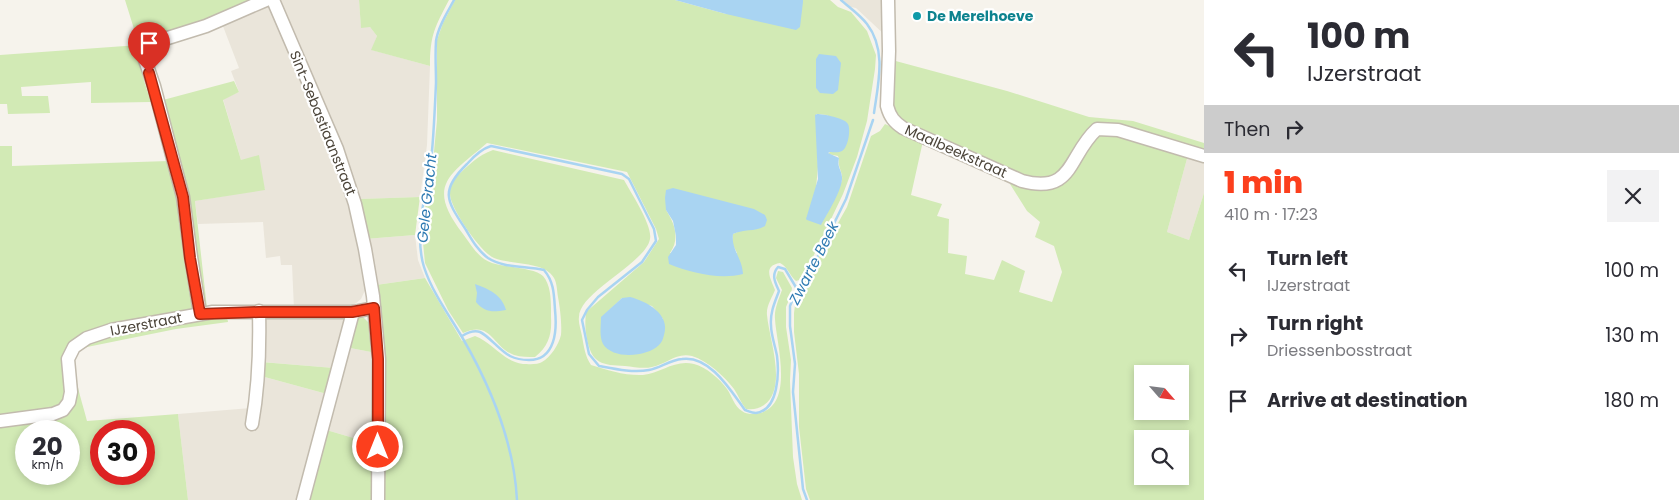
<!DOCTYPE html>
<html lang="en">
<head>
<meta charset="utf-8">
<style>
	body { margin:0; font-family:Poppins,sans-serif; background:#f2f2f3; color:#2b2b33; height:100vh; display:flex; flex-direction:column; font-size:19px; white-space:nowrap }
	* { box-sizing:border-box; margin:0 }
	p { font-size:16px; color:#7c7c81 }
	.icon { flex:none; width:28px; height:28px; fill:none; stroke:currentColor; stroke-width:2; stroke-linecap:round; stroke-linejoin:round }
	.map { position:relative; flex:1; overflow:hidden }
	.sheet { display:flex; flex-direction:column; background:#fff; width:475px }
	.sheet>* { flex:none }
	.guide { background:#fff; color:#2b2b33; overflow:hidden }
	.needle { width:32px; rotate:118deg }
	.fabs { position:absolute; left:1134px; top:365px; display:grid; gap:10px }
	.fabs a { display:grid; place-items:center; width:55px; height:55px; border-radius:0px; background:#fff; box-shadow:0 2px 8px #0003; font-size:25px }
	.speed { position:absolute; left:15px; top:420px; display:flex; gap:10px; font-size:25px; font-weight:700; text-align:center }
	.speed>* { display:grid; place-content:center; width:65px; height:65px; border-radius:50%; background:#fff; box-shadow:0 2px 8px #0003; line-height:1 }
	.speed small { font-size:12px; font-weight:400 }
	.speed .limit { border:8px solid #d22; background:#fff; color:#111 }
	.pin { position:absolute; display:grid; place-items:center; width:42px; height:42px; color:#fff; margin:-51px -21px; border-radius:50% 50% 50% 0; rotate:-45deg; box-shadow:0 0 5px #0007 }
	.pin .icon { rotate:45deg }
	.me { position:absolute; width:55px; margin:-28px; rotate:0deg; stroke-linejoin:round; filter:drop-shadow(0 0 4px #0008) }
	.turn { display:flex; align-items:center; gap:18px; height:105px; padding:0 20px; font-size:22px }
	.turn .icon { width:65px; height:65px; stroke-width:2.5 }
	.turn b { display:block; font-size:35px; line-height:42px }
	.then { display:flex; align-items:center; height:48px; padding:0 20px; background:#0003; gap:10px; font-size:19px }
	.round { display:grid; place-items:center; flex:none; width:52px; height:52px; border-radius:0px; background:#f2f2f3 }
	.overview { display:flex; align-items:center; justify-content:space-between; height:85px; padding:0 20px }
	h1 { font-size:30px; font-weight:800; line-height:38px; color:#fc3f1d }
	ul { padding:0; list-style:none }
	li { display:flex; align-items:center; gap:15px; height:65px; padding:0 20px }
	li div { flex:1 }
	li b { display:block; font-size:19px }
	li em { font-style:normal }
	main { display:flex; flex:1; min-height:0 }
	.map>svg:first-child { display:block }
</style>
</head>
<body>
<main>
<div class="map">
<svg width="1204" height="500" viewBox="0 0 1204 500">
	<rect width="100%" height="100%" fill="#f6f3ec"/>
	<g fill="#eae5da">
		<path d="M278,0H359L361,27H370L377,36L372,50L430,66L427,145L420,197L359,199Z"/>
		<path d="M843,0H885L886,36L856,8L851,7Z"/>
		<path d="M269,4L344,180L367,286L361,299L350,308L294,309L292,265H281L280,256L266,258L263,222L198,224L195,201L265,189L241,160L223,99L239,92L231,71L239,68L221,21Z"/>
		<path d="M1188,155L1204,160V193L1189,240L1167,232Z"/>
		<path d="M415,235L418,260L425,278L376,285L365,239Z"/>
		<path d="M342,316L346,319L334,368L262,362V317Z"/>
		<path d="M345,347L371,352L372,419L357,439L323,429Z"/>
		<path d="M261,376L327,394L299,500H188L178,414L251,408Z"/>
	</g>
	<g fill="#d2eab5" fill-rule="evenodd">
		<path d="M125,0H262L147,39L139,45C137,65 145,83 151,102L91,103V82L21,87L22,96H48L50,113L8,114L7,104H0V55L139,45Z"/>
		<path d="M359,0H449C435,27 430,35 430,66L371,50L377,36L370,27L361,28Z"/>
		<path d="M455,0H675L726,14L803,2V0H830L838,7L851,12L867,31L876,55L875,69L867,121L857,157L843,194L812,259L799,280L796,281C790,276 788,267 780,263C762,266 771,279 775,290C772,298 766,306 767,315C769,339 788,388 764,405C758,409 753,410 746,409C741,403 738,395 734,389C724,376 708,361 692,356C676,352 667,364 652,367C644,369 634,367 625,366C602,365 592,364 587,339C585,329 585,322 586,312L644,262L659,239L656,229L627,172L487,143C450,175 425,185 463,234C472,246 478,258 492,263C504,267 536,268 543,276C552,286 551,305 551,317C552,334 549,346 535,357C528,357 521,357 514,355C492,347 492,320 463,333L448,310L425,263L423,243L426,195L433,162L437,120V40L443,23ZM816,114L827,115L848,132L847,139L839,152H830L828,154L838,156L839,159C837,168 845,174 841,183L816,188L818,167ZM666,210L752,230H742L733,234L732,243L737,253H670C680,239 675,224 666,210ZM622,298L652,306L663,319L601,318Z"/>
		<path d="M892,60L1007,91L1089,117L1133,121L1204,143V160L1188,155L1167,232L1189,240L1204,193V500H810L806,489L799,427V374L794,332V313L796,298L847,207L871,136L880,131L885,124L923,141L911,195L942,204L937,216L949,219L948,253L967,256L965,274L994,280L1002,260L1025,271L1019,292L1052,302L1062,272L1054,246L1035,237L1040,222L1027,211L1010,184L1014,181L1041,190L1056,185L1098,132L1088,129L1059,175L1039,181L910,128L893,115ZM1142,374H1180V411H1142ZM1142,439H1180V476H1142Z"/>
		<path d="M234,81L239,92L223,100L241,160L259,155L265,190L195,201L208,317L227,316L228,322L176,329L87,347C84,349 79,351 77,354C69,366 84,407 87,421L178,414L188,500H0V146H12V166L169,161L187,202L180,159L163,100ZM26,431H69V474H26ZM101,431H144V474H101Z"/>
		<path d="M493,150L624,180C631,193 653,226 650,239C646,263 579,292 579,317C578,323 581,330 582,336C584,347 585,356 591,365C607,370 626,376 643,375C661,373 675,359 694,364C706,367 720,379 727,389C732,396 734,406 742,411C747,415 754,414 760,413C795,404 776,342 775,319C774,309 779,299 782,290L776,278L778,271L783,272L792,288L791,295L786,307V327L791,360L790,381L793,457L797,484L802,500H384L383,356L376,285L425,278L462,341L475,336C492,342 504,362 523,364C528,364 538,365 542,362C550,358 559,344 561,335C562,323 560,308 558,297C557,291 557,283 554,278C545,261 511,265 494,258C481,253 450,208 450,194C449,189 453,181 456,177C468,166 478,155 493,150Z"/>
		<path d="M420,197L415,235L365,239L359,199Z"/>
		<path d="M362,316L369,323L371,352L345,347L353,318Z"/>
		<path d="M261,362L334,368L327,394L261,376Z"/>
		<path d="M372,419V500H305L323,429L357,439Z"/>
	</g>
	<g fill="#a9d4f2">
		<path d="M675,0H803V2L800,27L796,30L726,14Z"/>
		<path d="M819,54L836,56L841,63L838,90L833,94L820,93L816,88V59Z"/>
		<path d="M817,114C823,114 845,118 848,124C851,130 848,148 842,151C839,153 833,152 830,152L828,153L839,158C837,168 841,168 842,177C843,189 827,214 821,225L807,220L806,219L818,179L815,115Z"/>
		<path d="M673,188L754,209L765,215L767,220L765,226C755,232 744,229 733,234C731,250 742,257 743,274C720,280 691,273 669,264L668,257L676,245V236L673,221L666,210L665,198L666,190Z"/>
		<path d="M475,284C489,289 502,295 506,310C493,312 485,313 476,302L477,293Z"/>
		<path d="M630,297C646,301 671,314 664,335C663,339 662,342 659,345C647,357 613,360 603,344C599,336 601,326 601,317L622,298Z"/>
	</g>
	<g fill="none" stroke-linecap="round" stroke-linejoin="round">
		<g stroke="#a9d4f2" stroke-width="2.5">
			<path d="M454,0C447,13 438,27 436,41C435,55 436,69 436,83C435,105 434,129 432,151C428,187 413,232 424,267C432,292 449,315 462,337C491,387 514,442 517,500"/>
			<path d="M841,0C850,8 860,15 867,24C887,50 878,84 874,113"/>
			<path d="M462,336C467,333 474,330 480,332C489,336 500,351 510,356C516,359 523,360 529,360C556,360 557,329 555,310C554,294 554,282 544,270C525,266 503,268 488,258C478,251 472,240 466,230C447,201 439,191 467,164C474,156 481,149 491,146L622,174L629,179L654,229L656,241L642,262L598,297L587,310L582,320L589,354L599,366C615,369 633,373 649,370C660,368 670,360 682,359C710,355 731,391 745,410C748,411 752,413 756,413C779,410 779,372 777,356C775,345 771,335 771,325C770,312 775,302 779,291C775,282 771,275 778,267L785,269L797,289"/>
			<path d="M807,500L803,489L793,392L795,364L790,326V306L797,289L816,260L846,199L873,120"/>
		</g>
		<defs>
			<g id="minor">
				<path d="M273,0L337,149L355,204L365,249L373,296L379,359L378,500"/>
				<path d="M888,0L889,51L887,106C890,117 894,122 903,128L1022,181C1074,195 1068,155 1097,129L1118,130L1204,156"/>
				<path d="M200,313L191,257L183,197L154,86L145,60L144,53L148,45L155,42L206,26L266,0"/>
				<path d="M0,421L53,414L63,410L69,402L71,392L68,359L74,347L87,338L111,330L213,312H353L374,308"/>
				<path d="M252,424C259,385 260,351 259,311"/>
				<path d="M303,500L353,312"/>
			</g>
		</defs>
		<use href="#minor" stroke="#c2bbae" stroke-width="15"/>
		<use href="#minor" stroke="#fff" stroke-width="12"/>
	</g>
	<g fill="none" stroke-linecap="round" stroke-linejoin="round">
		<defs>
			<path id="route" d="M149,73L183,197L190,258L200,314L259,312H352L374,308L378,359V447"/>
		</defs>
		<use href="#route" stroke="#a42913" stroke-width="12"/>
		<use href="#route" stroke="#fc3f1d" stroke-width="9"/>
	</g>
	<circle fill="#0f9aa8" stroke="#fff" stroke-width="2" cx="917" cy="16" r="5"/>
	<g text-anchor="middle" stroke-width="4.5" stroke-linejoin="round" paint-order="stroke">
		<g font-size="14" font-weight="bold" fill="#0d838f" stroke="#fff" text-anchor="start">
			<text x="927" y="21">De Merelhoeve</text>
		</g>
		<g font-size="14" fill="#4b4439" stroke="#fff">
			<text transform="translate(323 123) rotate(68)" y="5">Sint-Sebastiaanstraat</text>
			<text transform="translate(956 151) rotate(24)" y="5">Maalbeekstraat</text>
			<text transform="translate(146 324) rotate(-11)" y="5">IJzerstraat</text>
		</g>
		<g font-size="15" font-style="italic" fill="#2e7ab2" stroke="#fff">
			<text transform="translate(427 198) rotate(-84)" y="5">Gele Gracht</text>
			<text transform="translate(814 263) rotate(-63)" y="5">Zwarte Beek</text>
		</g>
	</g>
</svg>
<div class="fabs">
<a><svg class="needle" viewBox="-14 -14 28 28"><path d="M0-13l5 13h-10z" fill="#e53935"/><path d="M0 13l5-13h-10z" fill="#7c7c81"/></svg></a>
<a><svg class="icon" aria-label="search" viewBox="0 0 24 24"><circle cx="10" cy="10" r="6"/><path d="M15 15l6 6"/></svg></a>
</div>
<div class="speed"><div>20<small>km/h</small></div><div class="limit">30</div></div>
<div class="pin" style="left:149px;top:73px;background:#d93025"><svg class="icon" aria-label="arrive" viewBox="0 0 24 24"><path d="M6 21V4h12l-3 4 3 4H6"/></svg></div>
<svg class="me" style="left:378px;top:447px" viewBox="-20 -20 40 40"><circle r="17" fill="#fc3f1d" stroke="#fff" stroke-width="3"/><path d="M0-11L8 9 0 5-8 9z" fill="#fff"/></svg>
</div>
<section class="sheet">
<div class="guide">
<div class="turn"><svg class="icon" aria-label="left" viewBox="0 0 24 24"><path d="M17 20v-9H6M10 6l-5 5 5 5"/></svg><div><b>100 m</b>IJzerstraat</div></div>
<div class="then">Then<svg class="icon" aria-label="right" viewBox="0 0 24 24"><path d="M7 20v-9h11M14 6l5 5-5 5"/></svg></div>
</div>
<div class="overview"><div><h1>1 min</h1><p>410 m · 17:23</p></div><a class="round"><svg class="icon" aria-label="close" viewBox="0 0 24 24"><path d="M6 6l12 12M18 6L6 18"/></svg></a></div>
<ul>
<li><svg class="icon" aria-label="left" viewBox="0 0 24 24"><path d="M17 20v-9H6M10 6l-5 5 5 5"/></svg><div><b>Turn left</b><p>IJzerstraat</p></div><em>100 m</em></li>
<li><svg class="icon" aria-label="right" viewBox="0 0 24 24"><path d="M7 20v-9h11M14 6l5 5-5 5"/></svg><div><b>Turn right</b><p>Driessenbosstraat</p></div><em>130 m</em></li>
<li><svg class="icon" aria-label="arrive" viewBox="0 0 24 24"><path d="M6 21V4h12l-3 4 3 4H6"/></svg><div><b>Arrive at destination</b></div><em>180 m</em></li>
</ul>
</section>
</main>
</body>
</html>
